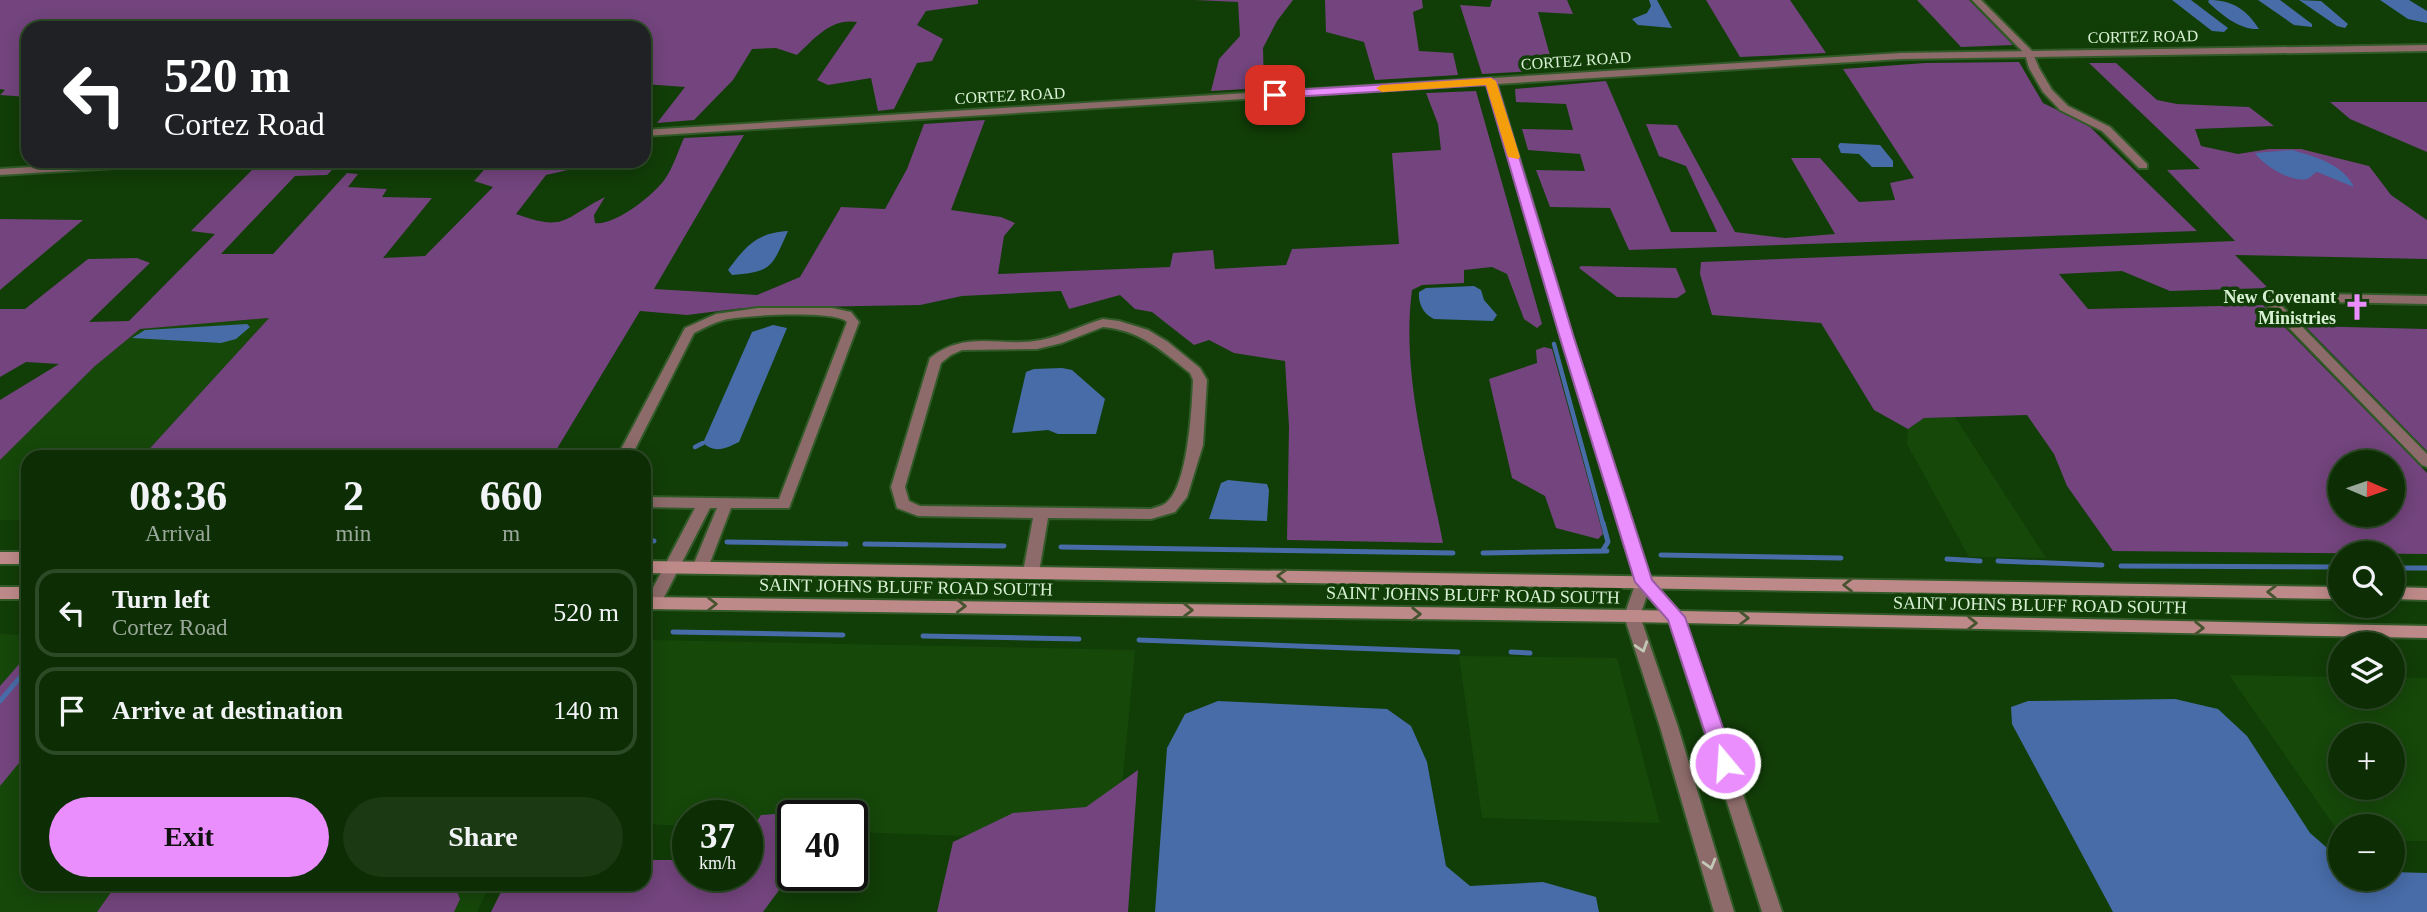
<!DOCTYPE html>
<html lang="en">
<head>
<meta charset="utf-8">
<style>
	body { margin:0; font-family:Georgia,serif; background:#1b3a13; color:#f1f3f6; height:100vh; display:flex; flex-direction:column; font-size:26px; white-space:nowrap }
	* { box-sizing:border-box; margin:0 }
	p { font-size:23px; color:#9aa89a }
	.icon { flex:none; width:38px; height:38px; fill:none; stroke:currentColor; stroke-width:2; stroke-linecap:round; stroke-linejoin:round }
	.map { position:relative; flex:1; overflow:hidden }
	.sheet { position:absolute; left:21px; top:450px; width:630px; height:441px; display:flex; flex-direction:column; background:#0d2e05; border-radius:21px; box-shadow:0 4px 18px #0003,0 0 0 2px #2d4a27 }
	.sheet>* { flex:none }
	.banner { position:absolute; left:21px; top:21px; width:630px; height:147px; border-radius:21px; box-shadow:0 4px 18px #0003,0 0 0 2px #2d4a27; background:#202124; color:#fff; overflow:hidden }
	.needle { width:46px; rotate:92deg }
	.fabs { position:absolute; left:2328px; top:450px; display:grid; gap:14px }
	.fabs a { display:grid; place-items:center; width:77px; height:77px; border-radius:50%; background:#0d2e05; box-shadow:0 4px 18px #0003,0 0 0 2px #2d4a27; font-size:35px }
	.speed { position:absolute; left:672px; top:800px; display:flex; gap:14px; font-size:35px; font-weight:700; text-align:center }
	.speed>* { display:grid; place-content:center; width:91px; height:91px; border-radius:50%; background:#0d2e05; box-shadow:0 4px 18px #0003,0 0 0 2px #2d4a27; line-height:1 }
	.speed small { font-size:18px; font-weight:400 }
	.speed .limit { border:4px solid #111; border-radius:10px; background:#fff; color:#111 }
	.pin { position:absolute; display:grid; place-items:center; width:60px; height:60px; color:#fff; margin:-30px; border-radius:14px; box-shadow:0 4px 10px #0006 }
	.me { position:absolute; width:77px; margin:-38px; rotate:342deg; stroke-linejoin:round; filter:drop-shadow(0 0 5px #0008) }
	.turn { display:flex; align-items:center; gap:24px; height:147px; padding:0 28px; font-size:32px }
	.turn .icon { width:91px; height:91px; stroke-width:2.5 }
	.turn b { display:block; font-size:49px; line-height:60px }
	.eta { display:flex; justify-content:space-evenly; align-items:center; height:119px; text-align:center }
	.eta b { font-size:42px; font-weight:700; line-height:49px }
	.primary-button { display:flex; gap:14px; margin-top:auto; padding:14px 28px }
	.primary-button a { flex:1; height:80px; border-radius:42px; background:#ea8dfd; color:#111; font-size:28px; font-weight:700; line-height:80px; text-align:center }
	.primary-button a+a { background:#1b3a13; color:#f1f3f6 }
	ul { padding:0; list-style:none }
	li { display:flex; align-items:center; gap:21px; height:88px; margin:0 14px 10px; padding:0 14px; border:4px solid #2d4a27; border-radius:21px }
	li div { flex:1 }
	li b { display:block; font-size:26px }
	li em { font-style:normal }
	.map>svg:first-child { display:block }
</style>
</head>
<body>
<div class="map">
<svg width="2427" height="912" viewBox="0 0 2427 912">
	<rect width="100%" height="100%" fill="#113d07"/>
	<g fill="#16480a" fill-rule="evenodd">
		<path d="M269,318L142,457H28V520H0V460L95,366L140,329Z"/>
		<path d="M1955,417L2046,558L1969,557L1907,444L1908,429L1924,418Z"/>
		<path d="M0,634L28,635V884H490L477,912H0Z"/>
		<path d="M650,640L1135,650L1117,841L852,832V816H793V830L747,828V816H688V826L644,824V652Z"/>
		<path d="M1459,656L1617,658L1660,823L1482,818Z"/>
		<path d="M2229,675L2340,677V696H2392V677L2427,678V841H2392V826H2340V834ZM2392,735V788H2340V735Z"/>
	</g>
	<g fill="#73447d" fill-rule="evenodd">
		<path d="M0,0H978V4L926,11L917,25L943,39L932,61L917,63L894,109L878,111L871,78L828,85L817,80L857,22C831,18 815,38 797,55L776,48L752,49L733,80L694,120L657,123L685,87L644,84V28H28V97L0,95L5,90L0,89Z"/>
		<path d="M1195,0H1293L1277,21L1263,48L1264,88L1211,91L1219,59L1240,36L1238,2Z"/>
		<path d="M1325,0H1422L1423,8L1413,12L1419,51L1453,53L1458,75L1375,80L1364,42L1326,32Z"/>
		<path d="M1492,0H1567L1573,14L1538,12L1554,70L1482,74L1460,5L1490,7Z"/>
		<path d="M1706,0H1790L1826,53L1740,57Z"/>
		<path d="M1917,0H1969L2013,45L1961,47Z"/>
		<path d="M2019,62L2043,103L2088,125L2197,231L1629,250L1610,208L1550,207L1536,170L1585,171L1580,154L1528,150L1522,129L1573,130L1566,104L1516,102L1515,89L1606,81L1671,232H1717L1686,166L1659,156L1646,124L1677,125L1735,232L1785,238L1835,234L1791,158H1820L1859,202L1895,200L1890,183L1914,178L1843,69L1925,63Z"/>
		<path d="M2089,63H2116L2157,100L2177,104L2249,107L2274,126L2195,129L2201,146L2238,154L2269,149H2301L2369,166L2391,195L2427,220V259L2235,255L2268,288L2170,291L2122,271L2059,274L2088,309L2263,305L2427,473V554L2113,551L2067,486L2054,454L2027,415L1924,418L1908,429L1874,410L1821,323L1712,315L1700,274L1701,262L2235,241L2167,170L2200,169ZM2340,462H2392V514H2340Z"/>
		<path d="M1476,91L1542,324L1537,328L1524,319L1507,274L1492,267L1464,270V283L1422,285L1412,290C1401,373 1427,462 1443,543L1287,540L1289,427L1285,361L1234,353L1209,340L1194,345L1152,312L1135,309L1120,295L1069,309L1061,291L962,296L920,305L743,308L687,315L640,311L552,457H142L269,318L140,329L95,366L0,460V400L59,364L26,362L0,377V309H25L88,259L137,258L150,263L89,322L129,321L215,234L191,231L259,163L341,161L327,175L295,176L221,254H273L347,173L358,174L348,187L387,189L382,197L432,198L383,258L425,256L493,187L474,181L492,161H592L581,167L546,175L516,214C566,232 562,219 605,197L594,215L595,223C614,226 653,196 665,179C673,168 678,151 684,138L744,135L654,289L757,295L800,277L841,207L885,209L907,169L924,124L985,120L951,210L1001,217L1015,223L1004,236L998,274L1170,267L1173,253L1213,250L1215,269L1286,265L1292,249L1399,244L1392,153L1441,150L1438,124L1426,93Z"/>
		<path d="M2330,102H2427V152L2350,119Z"/>
		<path d="M0,219L83,220L0,290Z"/>
		<path d="M1581,266L1676,268L1686,292L1677,298L1617,297L1579,268Z"/>
		<path d="M2305,326L2427,329V451Z"/>
		<path d="M1544,347L1552,349L1603,534L1598,539L1556,528L1545,496L1512,478L1489,379L1537,363L1536,350Z"/>
		<path d="M28,654V752L0,786V686Z"/>
		<path d="M1138,770L1128,912H937L953,842L1013,813L1086,807Z"/>
		<path d="M799,812L800,815L793,816V871L763,912H491L505,884H644V860H688V875H747V836L761,815Z"/>
		<path d="M117,884H454L460,899L454,912H97Z"/>
	</g>
	<g fill="#486ca8">
		<path d="M1649,0H1657L1672,28L1638,25L1632,19L1647,13L1651,6Z"/>
		<path d="M2172,0H2191L2228,28L2224,32L2212,31Z"/>
		<path d="M2209,0C2232,0 2246,9 2259,29C2239,30 2222,15 2208,2Z"/>
		<path d="M2258,0H2280L2312,24V27L2294,25Z"/>
		<path d="M2299,0L2321,1L2348,24L2345,28L2337,26Z"/>
		<path d="M2380,0H2409L2427,11V23L2408,19Z"/>
		<path d="M1840,143L1880,145L1893,161V167H1872L1859,154L1841,153L1838,146Z"/>
		<path d="M2292,150C2316,157 2343,164 2354,187L2317,172C2313,174 2310,178 2307,179C2291,183 2263,165 2255,153Z"/>
		<path d="M788,231C772,267 772,272 732,275L728,270C746,246 756,233 788,231Z"/>
		<path d="M1474,286L1481,290L1484,300L1497,315L1493,321L1434,319C1423,314 1418,303 1419,292L1426,288Z"/>
		<path d="M247,324L250,327L236,339L221,343L132,338L145,330Z"/>
		<path d="M773,325L787,328L739,442C727,448 715,454 703,443L752,332Z"/>
		<path d="M1062,368L1072,370L1105,399L1096,434H1058L1048,430L1012,433L1026,372L1034,369Z"/>
		<path d="M1228,480L1267,484L1269,490L1267,521L1209,519L1221,483Z"/>
		<path d="M2175,699L2218,709L2247,736L2310,833L2340,859V878H2392V872L2427,873V912H2113L2012,724L2011,707L2028,701Z"/>
		<path d="M1218,701L1387,709L1411,726L1427,762L1446,866L1470,886L1543,882L1596,897L1599,912H1155L1167,748L1185,714Z"/>
	</g>
	<g fill="none" stroke-linecap="round" stroke-linejoin="round">
		<g stroke="#486ca8" stroke-width="4.5">
			<path d="M1554,344L1603,524"/>
			<path d="M695,447L703,443"/>
		</g>
		<g stroke="#486ca8" stroke-width="5">
			<path d="M1603,523L1608,542L1603,550"/>
			<path d="M644,540L654,541"/>
			<path d="M727,542L846,544"/>
			<path d="M865,544L1004,546"/>
			<path d="M1061,547L1453,553"/>
			<path d="M1483,553L1607,551"/>
			<path d="M1661,555L1841,558"/>
			<path d="M1947,559L1980,561"/>
			<path d="M1998,561L2102,565"/>
			<path d="M2121,566L2340,567"/>
			<path d="M2392,568H2427"/>
			<path d="M673,632L843,635"/>
			<path d="M923,636L1079,639"/>
			<path d="M1139,640L1458,652"/>
			<path d="M1511,652L1530,653"/>
			<path d="M0,701L28,668"/>
		</g>
		<defs>
			<g id="minor">
				<path d="M1972,0H1981L2032,51L2039,68L2052,90L2068,106L2110,127L2147,164V168H2139L2102,131L2060,110L2043,92L2029,68L2025,54Z"/>
				<path d="M2266,293L2427,296V304L2277,301L2427,454V467L2422,465L2262,300L2260,297L2262,294Z"/>
				<path d="M758,308H832L851,312L859,322L789,508H731L708,568L705,572H695L692,568L717,508H710L659,607H647L645,603L695,508L644,507V497L779,499L847,322C836,310 743,315 724,320C713,323 704,328 694,333L631,457H617L685,328L716,314Z"/>
				<path d="M1103,319L1119,321L1148,330L1168,342L1200,368L1207,380L1203,445L1187,497L1175,512L1151,519L1048,518L1039,572L1036,576H1026L1023,572L1033,518L918,516L897,508L891,487L930,358C967,329 1001,348 1041,340C1062,336 1082,325 1103,319ZM1103,327C1140,330 1162,351 1190,373L1193,380C1192,407 1188,486 1166,503C1162,506 1156,507 1151,509L920,506L909,501L905,487L941,363L951,355L962,350L1037,349L1062,343Z"/>
			</g>
			<g id="tertiary">
				<path d="M2427,45V51L1901,59L1497,84L1573,338L1651,580L1684,617L1782,912H1762L1669,620L1647,595L1640,616L1678,727L1734,912H1714L1660,727L1624,616L1636,582L1561,338L1487,84L644,136V130L1901,53Z"/>
				<path d="M129,161H186L181,164L0,175V169Z"/>
			</g>
			<g id="secondary">
				<rect x="0" y="552" width="28" height="12"/>
				<path d="M644,561L2340,587V599L644,573Z"/>
				<rect x="0" y="587" width="28" height="12"/>
				<path d="M2392,587L2427,588V600L2392,599Z"/>
				<path d="M644,597L1632,610L2427,626V638L1632,622L644,609Z"/>
			</g>
		</defs>
		<use href="#minor" stroke="#315a28" stroke-width="4"/>
		<use href="#tertiary" stroke="#315a28" stroke-width="4"/>
		<use href="#secondary" stroke="#315a28" stroke-width="4"/>
		<use href="#minor" fill="#8c6b6a" fill-rule="evenodd"/>
		<use href="#tertiary" fill="#8c6b6a" fill-rule="evenodd"/>
		<use href="#secondary" fill="#be8a89" fill-rule="evenodd"/>
	</g>
	<defs><path id="oneway-chevron" d="M-2-3.5L2.5 0L-2 3.5" fill="none" stroke-width="1.6" stroke-linecap="round" stroke-linejoin="round" transform="scale(1.75)"/></defs>
	<g stroke="#45542e">
		<use href="#oneway-chevron" transform="translate(1282 576) rotate(-178)"/>
		<use href="#oneway-chevron" transform="translate(1848 585) rotate(-180)"/>
		<use href="#oneway-chevron" transform="translate(2272 592) rotate(-179)"/>
		<use href="#oneway-chevron" transform="translate(712 604)"/>
		<use href="#oneway-chevron" transform="translate(961 606) rotate(1)"/>
		<use href="#oneway-chevron" transform="translate(1188 610) rotate(1)"/>
		<use href="#oneway-chevron" transform="translate(1416 614) rotate(1)"/>
		<use href="#oneway-chevron" transform="translate(1744 618) rotate(1)"/>
		<use href="#oneway-chevron" transform="translate(1972 623) rotate(1)"/>
		<use href="#oneway-chevron" transform="translate(2199 628) rotate(1)"/>
	</g>
	<g stroke="#c1c9b4">
		<use href="#oneway-chevron" transform="translate(1642 647) rotate(72)"/>
		<use href="#oneway-chevron" transform="translate(1710 864) rotate(74)"/>
	</g>
	<path fill="#ea8dfd" stroke="#985ca4" stroke-width="2" d="M1491,78L1496,81L1574,338L1652,580L1685,617L1735,763L1732,769L1725,772L1718,769L1715,763L1668,620L1635,582L1560,338L1486,85L1275,98L1270,95L1275,91Z"/>
	<path fill="#f59e0b" d="M1491,78L1496,81L1520,157L1518,159L1508,157L1486,85L1382,92L1376,88L1382,85Z"/>
	<defs>
		<symbol id="church-bare" viewBox="-9 -9 18 18"><path d="M-1.2-6h2.4v3.5h3.3v2.4h-3.3V6h-2.4V-.1h-3.3v-2.4h3.3Z" fill="#ea8dfd" stroke="#113d07" stroke-width="2.5" paint-order="stroke"/></symbol>
	</defs>
	<g fill-rule="evenodd">
		<use href="#church-bare" x="2338" y="288" width="38" height="38"/>
	</g>
	<g text-anchor="middle" stroke-width="7" stroke-linejoin="round" paint-order="stroke">
		<g font-size="16" fill="#d8f1d4" stroke="#113d07">
			<text transform="translate(2143 36) rotate(-1)" y="6">CORTEZ ROAD</text>
			<text transform="translate(1576 60) rotate(-4)" y="6">CORTEZ ROAD</text>
			<text transform="translate(1010 95) rotate(-3)" y="6">CORTEZ ROAD</text>
		</g>
		<g font-size="18" font-weight="bold" fill="#d8f1d4" stroke="#113d07" text-anchor="end">
			<text x="2336" y="303">New Covenant<tspan x="2336" dy="21">Ministries</tspan></text>
		</g>
		<g font-size="18" fill="#d8f1d4" stroke="#113d07">
			<text transform="translate(906 587) rotate(1)" y="6">SAINT JOHNS BLUFF ROAD SOUTH</text>
			<text transform="translate(1473 595) rotate(1)" y="6">SAINT JOHNS BLUFF ROAD SOUTH</text>
			<text transform="translate(2040 605) rotate(1)" y="6">SAINT JOHNS BLUFF ROAD SOUTH</text>
		</g>
	</g>
</svg>
<div class="fabs">
<a><svg class="needle" viewBox="-14 -14 28 28"><path d="M0-13l5 13h-10z" fill="#e53935"/><path d="M0 13l5-13h-10z" fill="#9aa89a"/></svg></a>
<a><svg class="icon" aria-label="search" viewBox="0 0 24 24"><circle cx="10" cy="10" r="6"/><path d="M15 15l6 6"/></svg></a>
<a><svg class="icon" aria-label="layers" viewBox="0 0 24 24"><path d="M12 4l9 5-9 5-9-5zM3 14l9 5 9-5"/></svg></a>
<a>+</a>
<a>−</a>
</div>
<div class="speed"><div>37<small>km/h</small></div><div class="limit">40</div></div>
<div class="pin" style="left:1275px;top:95px;background:#d93025"><svg class="icon" aria-label="arrive" viewBox="0 0 24 24"><path d="M6 21V4h12l-3 4 3 4H6"/></svg></div>
<svg class="me" style="left:1725px;top:763px" viewBox="-20 -20 40 40"><circle r="17" fill="#ea8dfd" stroke="#fff" stroke-width="3"/><path d="M0-11L8 9 0 5-8 9z" fill="#fff"/></svg>
<div class="banner">
<div class="turn"><svg class="icon" aria-label="left" viewBox="0 0 24 24"><path d="M17 20v-9H6M10 6l-5 5 5 5"/></svg><div><b>520 m</b>Cortez Road</div></div>
</div>
<section class="sheet">
<div class="eta">
<div><b>08:36</b><p>Arrival</p></div>
<div><b>2</b><p>min</p></div>
<div><b>660</b><p>m</p></div>
</div>
<ul>
<li><svg class="icon" aria-label="left" viewBox="0 0 24 24"><path d="M17 20v-9H6M10 6l-5 5 5 5"/></svg><div><b>Turn left</b><p>Cortez Road</p></div><em>520 m</em></li>
<li><svg class="icon" aria-label="arrive" viewBox="0 0 24 24"><path d="M6 21V4h12l-3 4 3 4H6"/></svg><div><b>Arrive at destination</b></div><em>140 m</em></li>
</ul>
<div class="primary-button"><a>Exit</a><a>Share</a></div>
</section>
</div>
</body>
</html>
